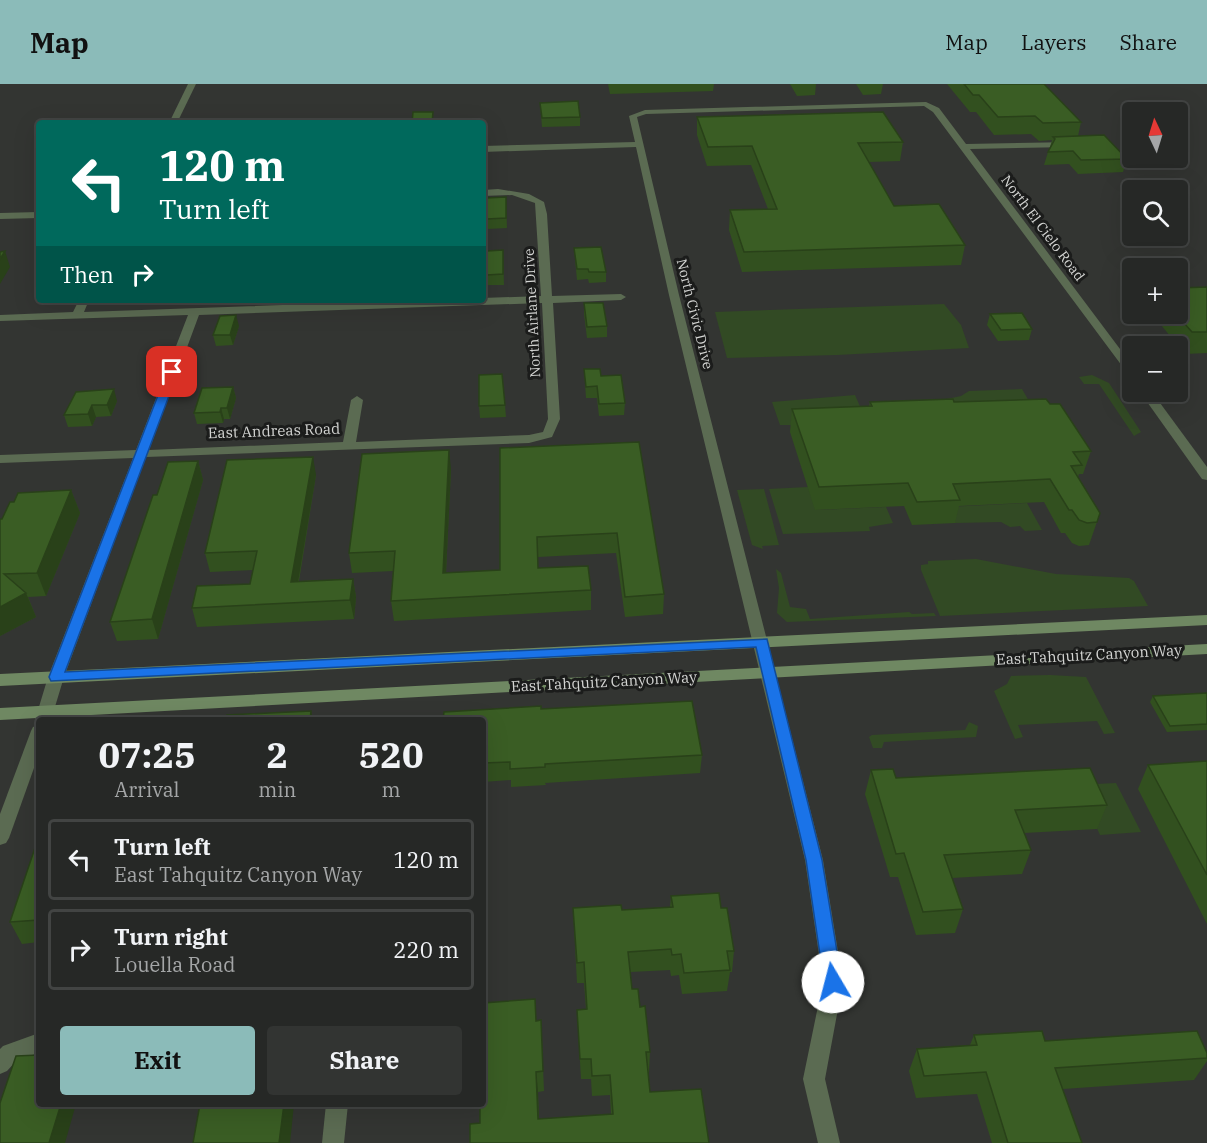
<!DOCTYPE html>
<html lang="en">
<head>
<meta charset="utf-8">
<style>
	body { margin:0; font-family:"IBM Plex Serif",serif; background:#323432; color:#f1f3f6; height:100vh; display:flex; flex-direction:column; font-size:22px; white-space:nowrap }
	* { box-sizing:border-box; margin:0 }
	p { font-size:20px; color:#a4a6a7 }
	.icon { flex:none; width:33px; height:33px; fill:none; stroke:currentColor; stroke-width:2; stroke-linecap:round; stroke-linejoin:round }
	.map { position:relative; flex:1; overflow:hidden }
	.drawer { position:absolute; left:36px; top:633px; width:450px; height:390px; display:flex; flex-direction:column; background:#262826; border-radius:6px; box-shadow:0 6px 24px #0002,0 0 0 2px #424443 }
	.drawer>* { flex:none }
	.hud { position:absolute; left:36px; top:36px; width:450px; height:183px; border-radius:6px; box-shadow:0 6px 24px #0002,0 0 0 2px #424443; background:#00695c; color:#fff; overflow:hidden }
	.needle { width:39px; rotate:356deg }
	.controls { position:absolute; left:1122px; top:18px; display:grid; gap:12px }
	.controls a { display:grid; place-items:center; width:66px; height:66px; border-radius:6px; background:#262826; box-shadow:0 6px 24px #0002,0 0 0 2px #424443; font-size:30px }
	.pin { position:absolute; display:grid; place-items:center; width:51px; height:51px; color:#fff; margin:-26px; border-radius:12px; box-shadow:0 3px 9px #0006 }
	.me { position:absolute; width:66px; margin:-33px; rotate:352deg; stroke-linejoin:round; filter:drop-shadow(0 0 4px #0008) }
	.turn { display:flex; align-items:center; gap:21px; height:126px; padding:0 24px; font-size:27px }
	.turn .icon { width:78px; height:78px; stroke-width:2.5 }
	.turn b { display:block; font-size:42px; line-height:51px }
	.then { display:flex; align-items:center; height:57px; padding:0 24px; background:#0003; gap:12px; font-size:22px }
	.eta { display:flex; justify-content:space-evenly; align-items:center; height:102px; text-align:center }
	.eta b { font-size:36px; font-weight:700; line-height:42px }
	.cta { display:flex; gap:12px; margin-top:auto; padding:12px 24px }
	.cta a { flex:1; height:69px; border-radius:6px; background:#8bbbb9; color:#111; font-size:24px; font-weight:700; line-height:69px; text-align:center }
	.cta a+a { background:#323432; color:#f1f3f6 }
	ul { padding:0; list-style:none }
	li { display:flex; align-items:center; gap:18px; height:81px; margin:0 12px 9px; padding:0 12px; border:3px solid #424443; border-radius:6px }
	li div { flex:1 }
	li b { display:block; font-size:22px }
	li em { font-style:normal }
	header { display:flex; align-items:center; gap:36px; box-sizing:border-box; height:84px; padding:0 30px; background:#8bbbb9; color:#111 }
	header strong { font-size:28px }
	nav { display:flex; gap:33px; margin-inline-start:auto; font-size:21px }
	.map>svg:first-child { display:block }
</style>
</head>
<body>
<header>
<strong>Map</strong>
<nav><a>Map</a><a>Layers</a><a>Share</a></nav>
</header>
<div class="map">
<svg width="1207" height="1059" viewBox="0 0 1207 1059">
	<rect width="100%" height="100%" fill="#333532"/>
	<g fill="#324a24">
		<path d="M944,220L961,241L969,264L837,271L727,274L715,228Z"/>
		<path d="M1092,291L1109,299L1141,348L1134,352L1099,300H1084L1079,293Z"/>
		<path d="M1022,305L1033,324L935,321L942,316L961,312L969,307Z"/>
		<path d="M855,311L862,327L793,341H780L772,318Z"/>
		<path d="M808,403L816,426L886,423L893,439L869,443L870,447L783,450L769,405Z"/>
		<path d="M764,405L779,461L762,462L763,465L752,461L737,406Z"/>
		<path d="M1027,419L1042,446L1025,447L1020,442L1010,443L1001,438L955,439L947,423Z"/>
		<path d="M976,475L1056,490L1129,494L1134,497L1148,522L940,532L921,486V481L928,480V477Z"/>
		<path d="M776,485L781,489L790,523L806,525L810,535L909,528L912,530L934,529L936,532L787,538L777,529L779,504Z"/>
		<path d="M1050,591L1086,593L1115,649L1104,650L1097,637L1018,641L1023,653L1015,655L994,607L1007,600L1011,592Z"/>
		<path d="M969,638L978,642L976,653L884,658L882,664H873L869,653L872,651L965,646Z"/>
		<path d="M1116,699L1141,748L1100,751L1077,701Z"/>
	</g>
	<g fill="none" stroke-linecap="round" stroke-linejoin="round">
		<g fill="#5b6b52" fill-rule="evenodd">
			<path d="M188,0H196L177,39H169Z"/>
			<path d="M926,18L939,24L966,60L1074,58V62L1071,63L970,65L1132,281V291L1128,290L933,28L924,22L646,30L637,33L679,211L823,776L843,898L825,995L840,1059H818L803,995L823,898L805,776L669,211L636,63L483,68V62L635,58L629,32L645,26Z"/>
			<path d="M498,105L529,110L544,118L547,130L552,212L621,210L626,213L621,216L553,219L560,335L552,353L529,359L146,373L64,593L51,636H39V641L37,640L35,636L48,593L133,374L0,379V371L136,366L188,231L0,237V231L73,228L79,216H89L84,228L541,212L535,119L512,111L483,112V106ZM542,219L548,335L543,348L529,351L356,358L363,316L357,312L351,316L343,358L149,366L199,231Z"/>
			<path d="M39,128V134L0,135V129Z"/>
			<path d="M1140,308H1152L1207,383V396L1202,395Z"/>
			<path d="M39,641V670L9,754L6,759L0,761V730L31,647L33,643Z"/>
			<path d="M39,949V969L17,976L7,987L0,990V965L3,962Z"/>
			<path d="M326,1020H348L344,1059H322Z"/>
		</g>
		<g fill="#6f8862" fill-rule="evenodd">
			<path d="M1207,531V541L0,602V590Z"/>
			<path d="M1207,560V570L0,636V624Z"/>
		</g>
	</g>
	<g fill="#32501f">
		<path d="M608,0H714L713,7L610,10Z"/>
		<path d="M790,0H816L815,11L797,12Z"/>
		<path d="M856,0H883L881,10L863,11Z"/>
		<path d="M947,0H1044L1081,38L1078,52L1127,75L1123,88L1078,90L1069,80L1044,81L1048,68L1050,63L1052,56L1039,57L1031,50L994,51L976,28H970Z"/>
		<path d="M540,19L580,33V42L542,43Z"/>
		<path d="M697,33L903,58L900,77L869,78L894,122L965,161L961,181L742,188L729,146L730,126L768,125L751,81L707,82L697,51Z"/>
		<path d="M506,113L507,144L487,145L486,114Z"/>
		<path d="M574,164L606,188V198L589,199L588,195L577,196Z"/>
		<path d="M503,166L504,201H487V191Z"/>
		<path d="M1207,203V269L1185,270L1152,230H1178Z"/>
		<path d="M584,219L607,242V253L587,254L584,230Z"/>
		<path d="M990,230L1032,245L1029,256L998,257L987,241Z"/>
		<path d="M239,242L233,261L216,262L213,251Z"/>
		<path d="M584,285L601,292L625,319L624,331L599,332L597,314H586Z"/>
		<path d="M233,303L236,314L230,335H224L223,339L197,340L194,329Z"/>
		<path d="M76,308L117,317L111,332L96,333L92,342L68,343L64,331Z"/>
		<path d="M870,318L1050,320L1091,367L1083,390H1079L1078,393L1100,429L1089,461L1079,462L1072,459L1065,449H1061L1044,418L959,422L955,439L912,441L904,422L815,426L790,348L792,325L869,322Z"/>
		<path d="M505,321L506,333L480,334L479,322Z"/>
		<path d="M639,358L664,510L663,530L625,533L616,469L538,473V484L591,506V526L394,537L391,517L393,487L352,489L349,469L451,385L446,489L500,486Z"/>
		<path d="M198,377L203,396L158,555L117,557L110,538Z"/>
		<path d="M316,391L299,497L353,495L356,513L354,535L197,543L192,524L250,500L253,486L210,488L205,469Z"/>
		<path d="M71,406L80,429L46,512L28,513L36,533L0,552L2,435L14,418Z"/>
		<path d="M1207,609V646L1167,648L1150,618L1153,612Z"/>
		<path d="M541,625L702,671L700,689L545,699L546,701L511,703V696L483,698V636Z"/>
		<path d="M1207,677V840L1138,705L1148,681Z"/>
		<path d="M871,686L896,694L1107,721L1097,745L1024,749L1031,766L1022,790L952,794L963,825L955,849L916,851L898,793H890L865,710Z"/>
		<path d="M39,752V858L22,860L10,838Z"/>
		<path d="M671,812L721,824L734,867L732,888H730L727,907L682,910L679,891L671,892L670,886L630,888L632,905L640,923L650,968L649,988H648L650,1008L709,1059L480,1039L536,937L542,957L544,1007L538,1008L539,1035L611,1030L610,1011L592,1012L591,995H581L577,926L586,925L584,899H577L573,824L622,826L670,823Z"/>
		<path d="M974,951L1207,969V977L1194,996L1063,1005L1082,1059H992L977,1010L916,1014L909,987L917,965L970,961Z"/>
	</g>
	<g fill="#294119">
		<path d="M5,167L10,183L0,200V175Z"/>
		<path d="M236,231L239,242L233,261L230,251Z"/>
		<path d="M233,303L236,314L230,335L227,324Z"/>
		<path d="M114,305L117,317L111,332L107,321Z"/>
		<path d="M92,321L96,333L92,342L88,330Z"/>
		<path d="M221,324L224,335L223,339L220,328Z"/>
		<path d="M449,366L451,385L445,509L443,489Z"/>
		<path d="M313,373L316,391L295,516L291,498Z"/>
		<path d="M198,377L203,396L158,555L152,535Z"/>
		<path d="M71,406L80,429L46,512L37,489Z"/>
		<path d="M353,495L356,513L354,535L350,516Z"/>
		<path d="M26,509L36,533L0,552V523Z"/>
		<path d="M311,627L313,636H310Z"/>
		<path d="M536,988L538,1008L539,1055L538,1035Z"/>
		<path d="M61,1020H76L65,1059H49Z"/>
		<path d="M284,1020H294L290,1059H279Z"/>
	</g>
	<g fill="#3a5d24" stroke="#294119" stroke-width="1.5">
		<path d="M964,0H1044L1081,38L1043,39L1035,32L998,33L979,11H973Z"/>
		<path d="M578,17L580,33L542,34L540,19Z"/>
		<path d="M413,28H433L432,39H412Z"/>
		<path d="M883,28L903,58L858,59L894,122L939,120L965,161L744,168L730,126L777,125L752,62L708,63L697,33Z"/>
		<path d="M1104,51L1127,75L1081,76L1073,67L1048,68L1055,55L1053,53Z"/>
		<path d="M506,113V134L487,135L486,114Z"/>
		<path d="M601,163L606,188H589L588,185H577L574,164Z"/>
		<path d="M503,166V190L487,191V167Z"/>
		<path d="M5,167L0,175V168Z"/>
		<path d="M1207,203V248H1192L1176,230H1178V204Z"/>
		<path d="M584,219H603L607,242L587,243Z"/>
		<path d="M1022,229L1032,245L1001,246L990,230Z"/>
		<path d="M236,231L230,251H213L220,232Z"/>
		<path d="M584,285H600L601,292L621,291L625,319L599,320L597,302L586,303Z"/>
		<path d="M502,290L505,321L479,322V291Z"/>
		<path d="M233,303L227,324H221L220,328L194,329L202,304Z"/>
		<path d="M114,305L107,321H92L88,330L64,331L76,308Z"/>
		<path d="M953,315L954,318L1046,315L1050,320H1060L1091,367L1073,368L1082,381L1071,382L1100,429L1097,438L1087,439L1079,436L1072,426H1069L1050,395L953,400L960,416L917,418L908,399L819,403L792,325L872,322L870,318Z"/>
		<path d="M639,358L664,510L625,513L617,449L537,453L538,484L588,482L591,506L391,517L395,467L349,469L362,370L449,366L443,489L500,486V364Z"/>
		<path d="M313,373L291,498L353,495L350,516L192,524L197,502L250,500L257,467L205,469L227,376Z"/>
		<path d="M198,377L152,535L110,538L153,411H157L168,378Z"/>
		<path d="M71,406L37,489L4,490L26,509L0,523V435H2L10,418H14L18,409Z"/>
		<path d="M1207,609V640L1170,642L1153,612Z"/>
		<path d="M692,617L702,671L545,680V683L510,685V678L483,679V636H443L444,628L541,622V625Z"/>
		<path d="M311,627L310,636H226L227,631Z"/>
		<path d="M1207,677V791L1148,681Z"/>
		<path d="M1090,684L1107,721L1015,726L1031,766L944,771L963,825L923,828L904,769L896,770L871,686L893,685L896,694Z"/>
		<path d="M39,752V836L10,838Z"/>
		<path d="M719,809L721,824H727L734,867H727L730,886L684,889L681,870L672,871L671,865L628,868L632,905H638L640,923L645,922L650,968H646L650,1008L701,1005L709,1059H470V1040L480,1039V1020H483V919L535,915L536,937L541,936L543,987L536,988L538,1035L613,1030L610,991L592,992L591,975H580L577,926L587,925L584,878L577,879L573,824L621,821L622,826L673,823L671,812Z"/>
		<path d="M1042,947L1045,957L1197,947L1207,969V974L1055,984L1082,1059H1008L986,988L924,992L917,965L977,961L974,951Z"/>
		<path d="M39,971V1020H61L49,1059H0V1019L16,972Z"/>
		<path d="M200,1020H284L279,1059H193Z"/>
	</g>
	<path fill="#1a73e8" stroke="#114b97" stroke-width="1.5" d="M172,285L178,288L65,588L767,555L822,776L842,898L839,904L833,907L827,904L824,898L806,776L756,563L51,597L49,593L167,288Z"/>
	<g text-anchor="middle" stroke-width="6" stroke-linejoin="round" paint-order="stroke">
		<g font-size="14" fill="#d3d4d2" stroke="#1b1c1b">
			<text transform="translate(1043 144) rotate(53)" y="5">North El Cielo Road</text>
			<text transform="translate(532 229) rotate(-93)" y="5">North Airlane Drive</text>
			<text transform="translate(695 230) rotate(76)" y="5">North Civic Drive</text>
		</g>
		<g font-size="15" fill="#d3d4d2" stroke="#1b1c1b">
			<text transform="translate(274 347) rotate(-2)" y="5">East Andreas Road</text>
			<text transform="translate(1089 571) rotate(-3)" y="5">East Tahquitz Canyon Way</text>
			<text transform="translate(604 598) rotate(-3)" y="5">East Tahquitz Canyon Way</text>
		</g>
	</g>
</svg>
<div class="controls">
<a><svg class="needle" viewBox="-14 -14 28 28"><path d="M0-13l5 13h-10z" fill="#e53935"/><path d="M0 13l5-13h-10z" fill="#a4a6a7"/></svg></a>
<a><svg class="icon" aria-label="search" viewBox="0 0 24 24"><circle cx="10" cy="10" r="6"/><path d="M15 15l6 6"/></svg></a>
<a>+</a>
<a>−</a>
</div>
<div class="pin" style="left:172px;top:288px;background:#d93025"><svg class="icon" aria-label="arrive" viewBox="0 0 24 24"><path d="M6 21V4h12l-3 4 3 4H6"/></svg></div>
<svg class="me" style="left:833px;top:898px" viewBox="-20 -20 40 40"><circle r="19" fill="#fff"/><path d="M0-13L10 11 0 6-10 11z" fill="#1a73e8"/></svg>
<div class="hud">
<div class="turn"><svg class="icon" aria-label="left" viewBox="0 0 24 24"><path d="M17 20v-9H6M10 6l-5 5 5 5"/></svg><div><b>120 m</b>Turn left</div></div>
<div class="then">Then<svg class="icon" aria-label="right" viewBox="0 0 24 24"><path d="M7 20v-9h11M14 6l5 5-5 5"/></svg></div>
</div>
<section class="drawer">
<div class="eta">
<div><b>07:25</b><p>Arrival</p></div>
<div><b>2</b><p>min</p></div>
<div><b>520</b><p>m</p></div>
</div>
<ul>
<li><svg class="icon" aria-label="left" viewBox="0 0 24 24"><path d="M17 20v-9H6M10 6l-5 5 5 5"/></svg><div><b>Turn left</b><p>East Tahquitz Canyon Way</p></div><em>120 m</em></li>
<li><svg class="icon" aria-label="right" viewBox="0 0 24 24"><path d="M7 20v-9h11M14 6l5 5-5 5"/></svg><div><b>Turn right</b><p>Louella Road</p></div><em>220 m</em></li>
</ul>
<div class="cta"><a>Exit</a><a>Share</a></div>
</section>
</div>
</body>
</html>
